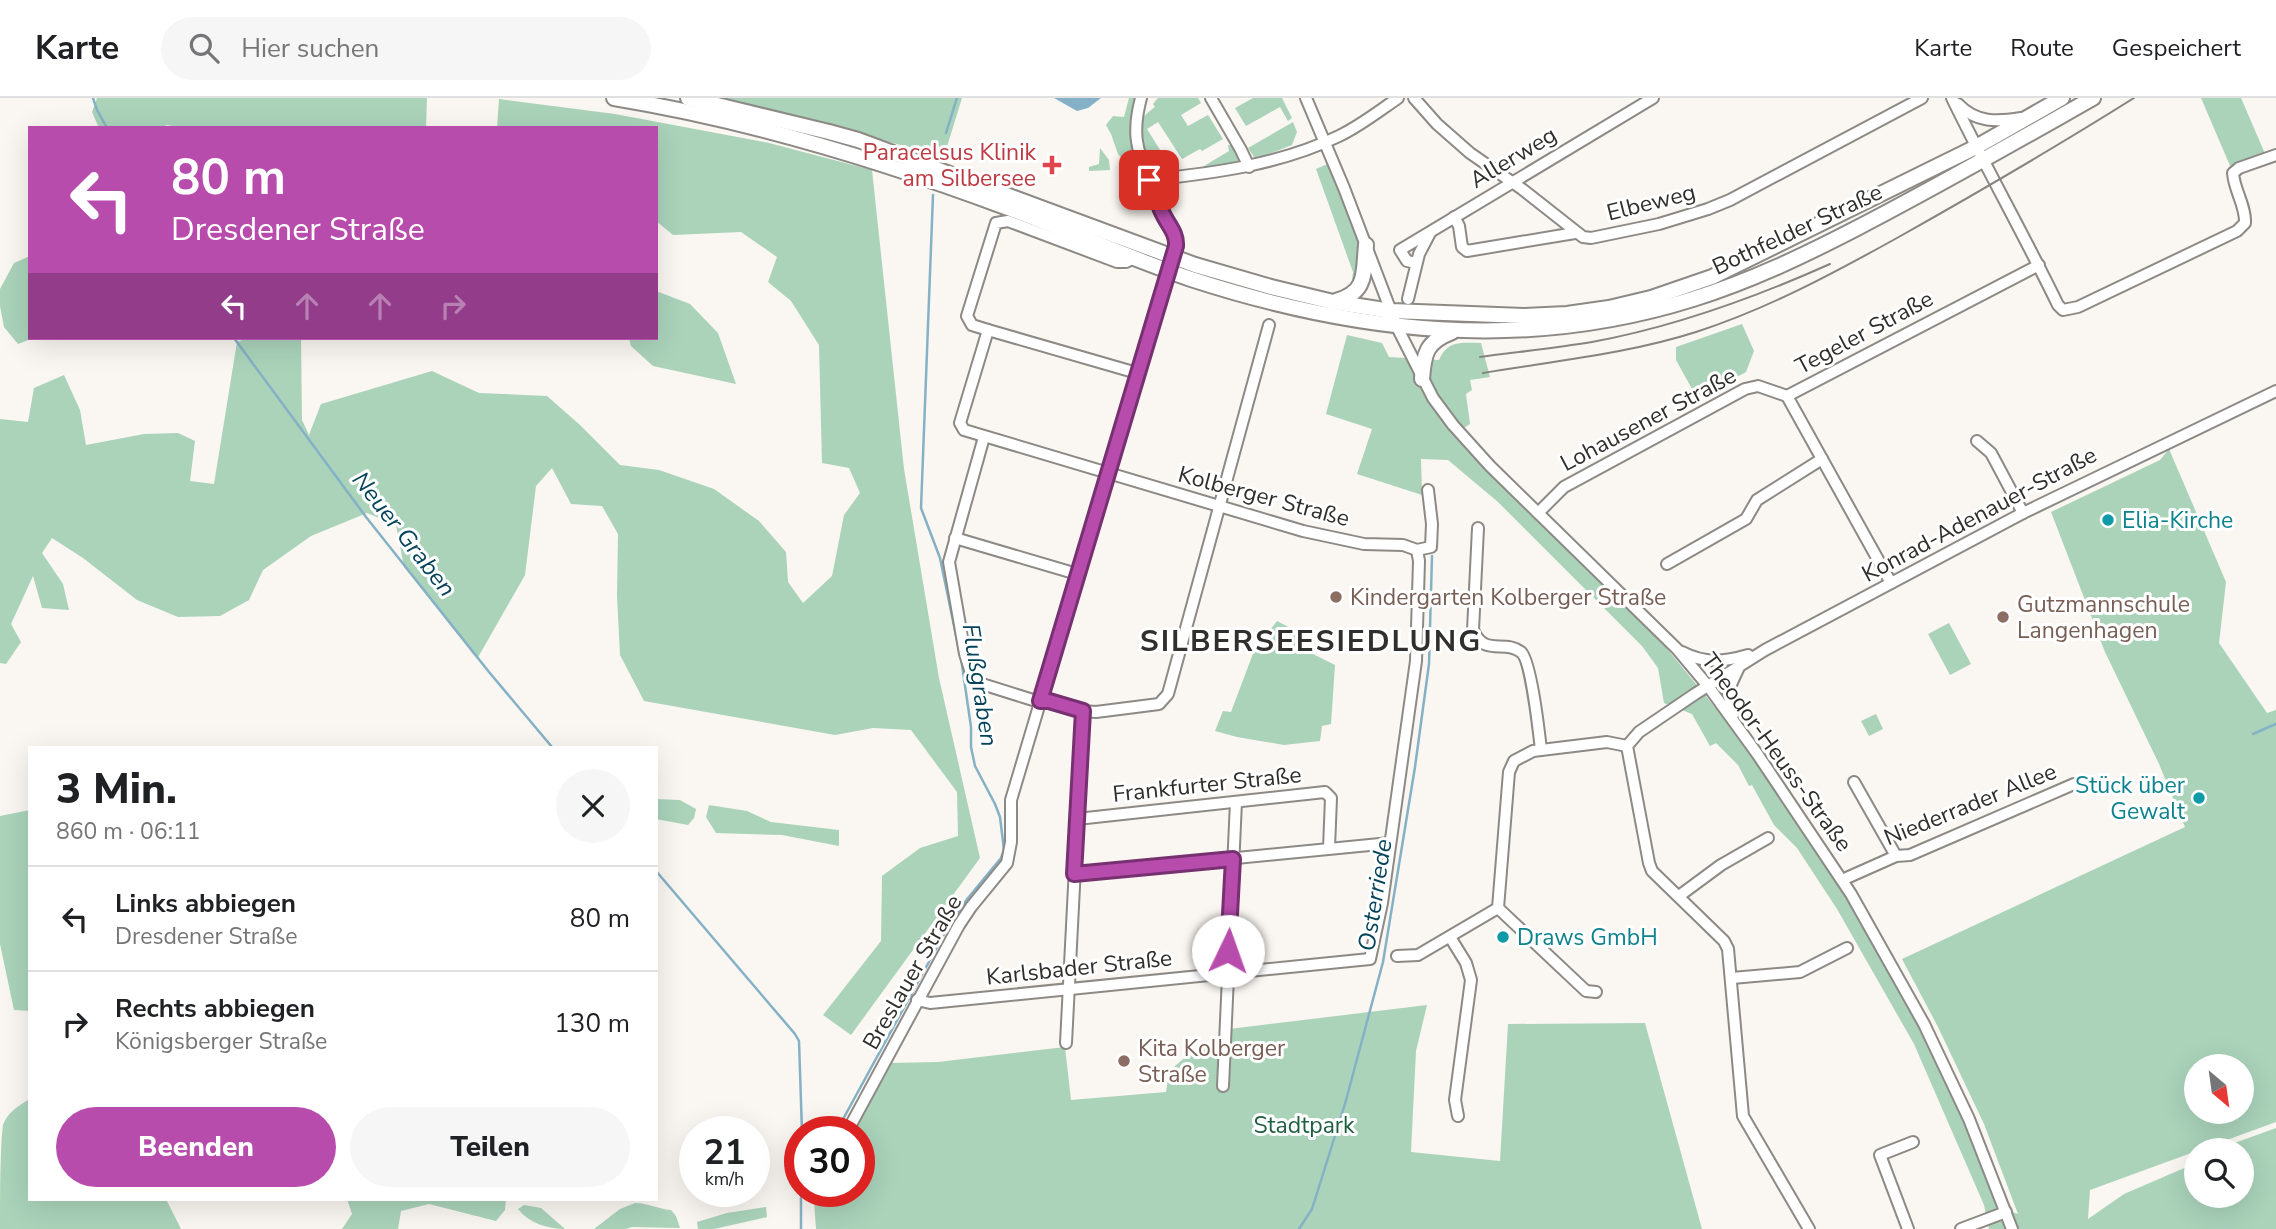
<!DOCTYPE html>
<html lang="de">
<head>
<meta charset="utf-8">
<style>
	body { margin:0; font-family:"Nunito Sans",sans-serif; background:#f6f6f6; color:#202124; height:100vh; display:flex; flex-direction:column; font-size:26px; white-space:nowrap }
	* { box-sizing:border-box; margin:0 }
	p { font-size:23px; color:#757577 }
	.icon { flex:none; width:38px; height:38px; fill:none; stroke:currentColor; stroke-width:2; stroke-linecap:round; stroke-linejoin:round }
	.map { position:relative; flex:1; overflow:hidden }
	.details { position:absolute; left:28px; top:648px; width:630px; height:455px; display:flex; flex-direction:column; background:#fff; border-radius:0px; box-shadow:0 7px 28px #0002 }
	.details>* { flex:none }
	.guide { position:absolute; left:28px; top:28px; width:630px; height:214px; border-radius:0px; box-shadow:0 7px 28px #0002; background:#b74cad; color:#fff; overflow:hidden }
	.needle { width:46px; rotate:151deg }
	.tools { position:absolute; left:2184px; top:956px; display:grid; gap:14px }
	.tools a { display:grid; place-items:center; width:70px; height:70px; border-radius:50%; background:#fff; box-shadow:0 7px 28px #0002; font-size:35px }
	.speed { position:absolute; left:679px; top:1018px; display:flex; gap:14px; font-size:35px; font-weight:700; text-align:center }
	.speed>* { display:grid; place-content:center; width:91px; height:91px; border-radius:50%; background:#fff; box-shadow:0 7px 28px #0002; line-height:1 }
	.speed small { font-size:18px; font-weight:400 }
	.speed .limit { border:10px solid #d22; background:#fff; color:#111 }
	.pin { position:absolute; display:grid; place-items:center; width:60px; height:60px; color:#fff; margin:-30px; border-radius:14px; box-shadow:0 4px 10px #0006 }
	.me { position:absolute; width:77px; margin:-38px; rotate:3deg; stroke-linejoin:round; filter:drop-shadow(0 0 5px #0008) }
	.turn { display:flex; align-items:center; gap:24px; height:147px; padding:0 28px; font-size:32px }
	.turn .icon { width:91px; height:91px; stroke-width:2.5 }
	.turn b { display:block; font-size:49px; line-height:60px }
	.lanes { display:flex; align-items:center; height:66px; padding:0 28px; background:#0003; justify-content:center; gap:35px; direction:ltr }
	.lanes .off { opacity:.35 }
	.round { display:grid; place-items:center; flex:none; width:74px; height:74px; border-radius:37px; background:#f6f6f6 }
	.overview { display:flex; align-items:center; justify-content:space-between; height:119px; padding:0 28px }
	h1 { font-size:42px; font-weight:800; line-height:52px }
	.primary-button { display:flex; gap:14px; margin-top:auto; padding:14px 28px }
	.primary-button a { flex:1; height:80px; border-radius:42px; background:#b74cad; color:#fff; font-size:28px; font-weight:800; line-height:80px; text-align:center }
	.primary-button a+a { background:#f6f6f6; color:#202124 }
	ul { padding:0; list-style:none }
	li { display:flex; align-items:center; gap:21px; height:105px; padding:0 28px; border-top:2px solid #e0e0e0 }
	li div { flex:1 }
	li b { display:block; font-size:26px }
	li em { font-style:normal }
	header { display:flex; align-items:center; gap:42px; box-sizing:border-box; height:98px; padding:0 35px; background:#fff; border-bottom:2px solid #e0e0e0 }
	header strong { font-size:33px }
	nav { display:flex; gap:38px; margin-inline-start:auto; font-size:24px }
	.search { width:490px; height:63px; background:#f6f6f6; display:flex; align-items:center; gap:18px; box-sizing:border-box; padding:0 24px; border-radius:38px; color:#757577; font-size:26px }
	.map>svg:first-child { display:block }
</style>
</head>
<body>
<header>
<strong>Karte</strong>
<div class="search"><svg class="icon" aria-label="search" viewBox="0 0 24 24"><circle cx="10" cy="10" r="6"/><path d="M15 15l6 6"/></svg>Hier suchen</div>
<nav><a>Karte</a><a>Route</a><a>Gespeichert</a></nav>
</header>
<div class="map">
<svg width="2276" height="1131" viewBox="0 0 2276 1131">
	<rect width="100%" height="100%" fill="#faf6f1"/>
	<g fill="#aad3ba" fill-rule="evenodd">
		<path d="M97,0H427L426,30H187L166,27L165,30H99L92,14Z"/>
		<path d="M720,0H962L945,55L947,59Z"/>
		<path d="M1129,0H1136C1129,31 1131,45 1141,75H1134L1118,56L1111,36L1106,27L1113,18L1124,19Z"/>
		<path d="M1158,0H1198L1201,5L1181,17L1188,28L1208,17L1223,41L1202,53L1200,51L1182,61L1158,24L1147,31L1170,68L1176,65L1180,73C1174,74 1164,77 1158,75C1146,72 1137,42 1138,31C1139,21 1148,14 1155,9L1153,6Z"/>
		<path d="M1253,0H1282L1292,20L1288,23L1280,9L1246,28L1235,10Z"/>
		<path d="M2201,0H2241L2266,58L2231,70Z"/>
		<path d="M499,1L615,16L769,45L872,72L904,371L939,580L980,760L851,937L823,917L881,843L882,778L920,750L958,738L957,694L911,632L873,630L835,637L644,603L620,557L617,498L618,436L602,408L571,406L552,370L536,388L525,477L477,561L404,469L396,427L367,415L311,438L263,472L249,502L220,518L178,519L137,502L83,460L52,440L42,455L63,486L69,512L42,510L33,478L11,526L21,544L6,566L0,565V321L28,324L34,290L64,277L80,312L86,347L144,336L178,335L195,343L190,383L214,386L237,244L247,240L301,241L302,322L309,337L321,306L432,273L479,295L547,298L580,327L620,367L659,372L714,391L759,423L786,454L788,484L803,505L832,478L844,417L860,395L849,370L822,365L819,247L791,203L768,184L777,159L741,134L673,137L656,123V30H497Z"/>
		<path d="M1293,24L1297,34L1292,47L1258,60L1254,59L1248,50Z"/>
		<path d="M1228,47L1236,48L1240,61L1238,65L1199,71L1229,53Z"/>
		<path d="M1100,50L1109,62L1110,72L1089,73V69L1099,66Z"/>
		<path d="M1334,63L1359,142L1363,181L1351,189L1353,174L1316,71Z"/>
		<path d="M30,158L31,241L18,246L4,229L0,208V191L14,165Z"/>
		<path d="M656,193L690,206L718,235L736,286L653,268L631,248L629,240H656Z"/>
		<path d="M1742,226L1754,253L1746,274L1697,300L1676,262V249Z"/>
		<path d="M1347,237L1382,245L1389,259L1439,262C1448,242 1461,245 1481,245L1490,279L1470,282L1472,292L1466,296L1470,326L1453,337L1664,547L1755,658L1872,837L1920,926L1952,996L1996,1107L2018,1116L1984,1026L1938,929L1902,861L2185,729L2159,666L2105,554L2051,414L2160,362L2169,351L2226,484L2219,545L2267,615L2276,612V1024L2090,1092L2088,1121L2124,1096L2196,1065V1097H2242V1052L2221,1050L2276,1030V1131H1989L1984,1107L1914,946L1837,811L1797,750L1774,727L1752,687L1749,688L1738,667L1716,645L1710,648L1692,616L1664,605L1658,570L1642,548L1498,404L1448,362L1421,361L1422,397L1357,376L1372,331L1326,316ZM2196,968H2242V1013H2196Z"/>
		<path d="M1277,523L1298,534L1311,555L1335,567L1331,626L1322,628L1320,643L1284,647L1237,639L1215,633L1223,613L1231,614L1254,553Z"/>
		<path d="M1949,525L1971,566L1950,577L1928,536Z"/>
		<path d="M1876,616L1883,631L1869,638L1861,623Z"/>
		<path d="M656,701L680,702L696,711L694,720L688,727L656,721Z"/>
		<path d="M709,707L747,713L771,724L839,732V748L782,737L716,735L706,719Z"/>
		<path d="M30,712V913L14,912L0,846V718Z"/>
		<path d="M1427,907L1416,953L1411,1054L1500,1063L1508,926L1645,925L1702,1131H816L814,1103L818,1094H859V1034H853L890,965L938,964L1065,949L1071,1002L1166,994L1169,973L1194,952L1220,951L1221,932Z"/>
		<path d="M30,1001V1101H166L181,1131H0C0,1105 0,1049 3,1027C7,1015 19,1007 30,1001Z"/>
		<path d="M347,1101H506L505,1112L496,1123L429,1106L401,1113L398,1131H342L352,1116Z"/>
		<path d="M635,1105C648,1105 658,1111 671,1112L676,1118L680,1130L632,1129L625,1131H594L620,1111Z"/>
		<path d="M524,1107L541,1110L565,1131C547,1131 529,1125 518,1111Z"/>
		<path d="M766,1109L767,1119L714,1131H698L697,1124L727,1115Z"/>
	</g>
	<path fill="#85b1c6" d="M1054,0H1101L1088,10L1077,13Z"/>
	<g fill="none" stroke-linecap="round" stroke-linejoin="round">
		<g stroke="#85b1c6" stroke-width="2.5">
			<path d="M93,0L97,12L107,30"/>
			<path d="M946,35L957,0"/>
			<path d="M933,97L921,410L940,460L958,547"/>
			<path d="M234,240L366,419L489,574L552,649"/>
			<path d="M2253,636L2276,626"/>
			<path d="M656,773L795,936L799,943L802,1034"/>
			<path d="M836,1034L948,829L968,800L1001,760L1004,752L1000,719L995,706L975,668L971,649V629L961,560"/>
			<path d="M801,1131V1099L803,1094"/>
			<path d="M1299,1131L1312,1111L1345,1006L1383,864L1415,669L1429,566L1432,458"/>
		</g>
		<defs>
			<g id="minor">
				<path d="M1141,0C1132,34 1136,50 1149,82C1214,75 1279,67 1339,38C1360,28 1379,13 1398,0"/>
				<path d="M1211,0L1241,52L1249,69"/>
				<path d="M1306,0L1344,90L1397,229L1433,300L1453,327L1490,368L1677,551L1708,588L1758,657L1851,796L1924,926L1969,1021L2012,1131"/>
				<path d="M1414,0L1437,26L1470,55L1522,91L1583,139L1591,140L1659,126L1708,111L1730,102L1922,0"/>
				<path d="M1952,0C1986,70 2024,137 2058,207L2063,212L2078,209L2237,133L2245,125C2246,108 2234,92 2233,75L2239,70L2276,57"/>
				<path d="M1958,6C1976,25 1997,24 2021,20"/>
				<path d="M1454,119L1459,128L1462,149L1467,153L1575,135"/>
				<path d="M1134,160L1126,164H1117L1008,123L996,125L967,218L972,227L988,232L960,325L964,332L1303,433L1364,446L1403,447L1417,452"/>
				<path d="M1416,165L1407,163L1400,152L1653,0"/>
				<path d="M1408,201L1419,156L1430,135"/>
				<path d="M988,232L1137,275"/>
				<path d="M1787,298L2039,167"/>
				<path d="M1787,298L1891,485"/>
				<path d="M984,339L949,464L965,556L971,575L982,586L1033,602L1049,603L1083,613L1096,614L1159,606L1168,596L1269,227"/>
				<path d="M1977,343L1991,355L2023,415"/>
				<path d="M1538,415L1564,389L1745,291L1758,288L1787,298"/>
				<path d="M1478,430L1473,532C1484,559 1504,541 1521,554C1531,562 1539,634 1541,652"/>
				<path d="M955,440L1077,476"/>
				<path d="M1417,452L1431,449L1432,426L1428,392"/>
				<path d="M1667,466L1746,421L1757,402L1822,361"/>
				<path d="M1682,554C1705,566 1724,564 1748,557"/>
				<path d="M1733,617L1728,593L1739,569"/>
				<path d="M1854,684L1896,758"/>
				<path d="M1077,721L1325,694L1331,700L1329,750"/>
				<path d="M1074,776L1390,745"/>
				<path d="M1842,782L1896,758L1910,757L2074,686"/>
				<path d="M1679,798L1721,767L1768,740"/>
				<path d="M1450,839L1466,865L1471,882L1455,1002L1458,1018"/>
				<path d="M1397,858L1418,857L1498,810"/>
				<path d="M1732,880L1800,874L1847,850"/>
				<path d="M1596,894L1586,893L1498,810L1509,674L1514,663L1533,653L1607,644L1627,648"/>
				<path d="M917,902L930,905L1370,861L1382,805L1416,563L1419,463L1417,452"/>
				<path d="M1066,945L1083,613"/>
				<path d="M1223,988L1236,704"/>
				<path d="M847,1034L959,827L971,809L1007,765L1011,744V702L1176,148C1177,135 1168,127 1163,116C1157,106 1156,93 1154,82"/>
				<path d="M1809,1131L1743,1018L1728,851L1724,843L1652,773L1649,765L1627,648L1639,634L1695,596L1765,552L2023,415L2276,293"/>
				<path d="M1908,1131L1880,1057L1913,1044"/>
				<path d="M1961,1131L2006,1114"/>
			</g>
			<g id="major">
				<path d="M614,0C749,22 880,62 1008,110C1069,133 1129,160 1191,181C1357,235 1524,254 1693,201C1751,183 1805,157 1859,129C1938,88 2015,44 2093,0"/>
				<path d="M688,0L829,34L858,42L1195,167L1271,189L1333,204L1391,213L1524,218L1567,216L1609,210L1651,200L1712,179L1976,49L2062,0"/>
				<path d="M1336,203C1368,194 1363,175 1366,147"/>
				<path d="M1422,281C1424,255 1426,244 1452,234"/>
			</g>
		</defs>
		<use href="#minor" stroke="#8d8985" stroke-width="14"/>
		<use href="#major" stroke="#8d8985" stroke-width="18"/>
		<use href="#minor" stroke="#fff" stroke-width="10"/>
		<use href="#major" stroke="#fff" stroke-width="14"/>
		<g stroke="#868481" stroke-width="2">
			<path d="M1480,259C1517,254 1555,250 1592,244C1674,229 1754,200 1830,166"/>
			<path d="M1483,275C1555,263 1627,256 1696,234C1767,211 1832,176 1897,140C1977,95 2056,49 2134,0"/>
		</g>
	</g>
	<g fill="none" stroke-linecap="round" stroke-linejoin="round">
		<defs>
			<path id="route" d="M1149,82H1154C1156,93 1157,106 1163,116C1168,127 1177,135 1176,148L1040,603H1049L1083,613L1074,776L1233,761L1228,853"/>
		</defs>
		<use href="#route" stroke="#773170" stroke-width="18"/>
		<use href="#route" stroke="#b74cad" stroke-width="12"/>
	</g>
	<path fill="#e0444e" stroke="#fff" stroke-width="2.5" d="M1048.5 56.5h7v7h7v7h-7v7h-7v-7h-7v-7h7z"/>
	<g fill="#0f9aa8" stroke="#fff" stroke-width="2.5">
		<circle cx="2108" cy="422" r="7"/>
		<circle cx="2199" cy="700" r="7"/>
		<circle cx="1503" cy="839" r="7"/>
	</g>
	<g fill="#8d6e63" stroke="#fff" stroke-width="2.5">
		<circle cx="1336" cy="499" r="7"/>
		<circle cx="2003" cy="519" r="7"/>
		<circle cx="1124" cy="963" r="7"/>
	</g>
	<g text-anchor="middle" stroke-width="6" stroke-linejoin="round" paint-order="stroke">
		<g font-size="23" fill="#be3a42" stroke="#fff" text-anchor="end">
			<text x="1036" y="62">Paracelsus Klinik<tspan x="1036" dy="26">am Silbersee</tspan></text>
		</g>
		<g font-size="23" fill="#302f2d" stroke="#fff">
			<text transform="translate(1513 59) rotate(-31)" y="8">Allerweg</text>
			<text transform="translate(1651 104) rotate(-14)" y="8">Elbeweg</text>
			<text transform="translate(1797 131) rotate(-25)" y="8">Bothfelder Straße</text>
			<text transform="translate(1864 234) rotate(-28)" y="8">Tegeler Straße</text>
			<text transform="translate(1648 321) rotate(-28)" y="8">Lohausener Straße</text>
			<text transform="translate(1264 398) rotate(15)" y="8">Kolberger Straße</text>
			<text transform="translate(1979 416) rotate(-28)" y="8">Konrad-Adenauer-Straße</text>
			<text transform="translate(1777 654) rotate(54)" y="8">Theodor-Heuss-Straße</text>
			<text transform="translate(1207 686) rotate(-6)" y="8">Frankfurter Straße</text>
			<text transform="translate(1970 706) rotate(-22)" y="8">Niederrader Allee</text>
			<text transform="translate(1079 869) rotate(-6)" y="8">Karlsbader Straße</text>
			<text transform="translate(912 874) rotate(-60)" y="8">Breslauer Straße</text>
		</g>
		<g font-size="23" fill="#0d838f" stroke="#fff" text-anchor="start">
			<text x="2122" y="430">Elia-Kirche</text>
			<text x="2185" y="695" text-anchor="end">Stück über<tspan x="2185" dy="26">Gewalt</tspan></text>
			<text x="1517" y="847">Draws GmbH</text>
		</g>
		<g font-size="23" fill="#785e54" stroke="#fff" text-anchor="start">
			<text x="1350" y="507">Kindergarten Kolberger Straße</text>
			<text x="2017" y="514">Gutzmannschule<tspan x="2017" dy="26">Langenhagen</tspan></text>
			<text x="1138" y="958">Kita Kolberger<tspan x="1138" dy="26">Straße</tspan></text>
		</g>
		<g font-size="23" fill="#1d5f3f" stroke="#fff">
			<text x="1304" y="1035">Stadtpark</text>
		</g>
		<g font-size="24" font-style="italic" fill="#05445a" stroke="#fff">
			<text transform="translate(404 436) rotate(52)" y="8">Neuer Graben</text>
			<text transform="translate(980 587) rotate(81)" y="8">Flußgraben</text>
			<text transform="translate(1375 797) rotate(-81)" y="8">Osterriede</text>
		</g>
		<g font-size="30" font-weight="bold" letter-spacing="2" fill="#302f2d" stroke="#fff">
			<text x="1311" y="553">SILBERSEESIEDLUNG</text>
		</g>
	</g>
</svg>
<div class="tools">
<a><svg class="needle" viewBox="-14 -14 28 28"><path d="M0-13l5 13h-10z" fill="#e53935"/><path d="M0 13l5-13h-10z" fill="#757577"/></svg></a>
<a><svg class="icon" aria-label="search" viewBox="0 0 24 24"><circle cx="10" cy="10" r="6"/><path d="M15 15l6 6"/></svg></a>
</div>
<div class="speed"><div>21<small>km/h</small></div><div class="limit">30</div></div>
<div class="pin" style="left:1149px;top:82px;background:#d93025"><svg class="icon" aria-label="arrive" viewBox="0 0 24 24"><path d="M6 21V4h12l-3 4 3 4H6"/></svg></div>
<svg class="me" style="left:1228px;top:853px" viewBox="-20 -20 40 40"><circle r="19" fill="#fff"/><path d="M0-13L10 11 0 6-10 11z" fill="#b74cad"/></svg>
<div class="guide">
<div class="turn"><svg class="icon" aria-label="left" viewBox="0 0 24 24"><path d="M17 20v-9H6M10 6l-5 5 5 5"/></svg><div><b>80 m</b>Dresdener Straße</div></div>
<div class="lanes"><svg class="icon" aria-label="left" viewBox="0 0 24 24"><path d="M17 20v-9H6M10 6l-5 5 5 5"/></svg><svg class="icon off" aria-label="ahead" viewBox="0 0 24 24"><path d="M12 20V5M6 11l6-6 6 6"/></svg><svg class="icon off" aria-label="ahead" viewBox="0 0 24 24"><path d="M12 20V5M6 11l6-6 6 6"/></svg><svg class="icon off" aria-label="right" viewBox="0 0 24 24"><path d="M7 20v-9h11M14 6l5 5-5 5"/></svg></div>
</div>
<section class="details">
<div class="overview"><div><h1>3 Min.</h1><p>860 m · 06:11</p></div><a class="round"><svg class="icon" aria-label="close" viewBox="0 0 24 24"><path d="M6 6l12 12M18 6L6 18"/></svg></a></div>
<ul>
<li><svg class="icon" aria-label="left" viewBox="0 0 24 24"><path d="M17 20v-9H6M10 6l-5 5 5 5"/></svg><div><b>Links abbiegen</b><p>Dresdener Straße</p></div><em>80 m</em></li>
<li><svg class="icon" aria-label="right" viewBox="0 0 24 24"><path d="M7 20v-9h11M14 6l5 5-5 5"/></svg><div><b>Rechts abbiegen</b><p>Königsberger Straße</p></div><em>130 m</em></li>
</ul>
<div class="primary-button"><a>Beenden</a><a>Teilen</a></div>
</section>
</div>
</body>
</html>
